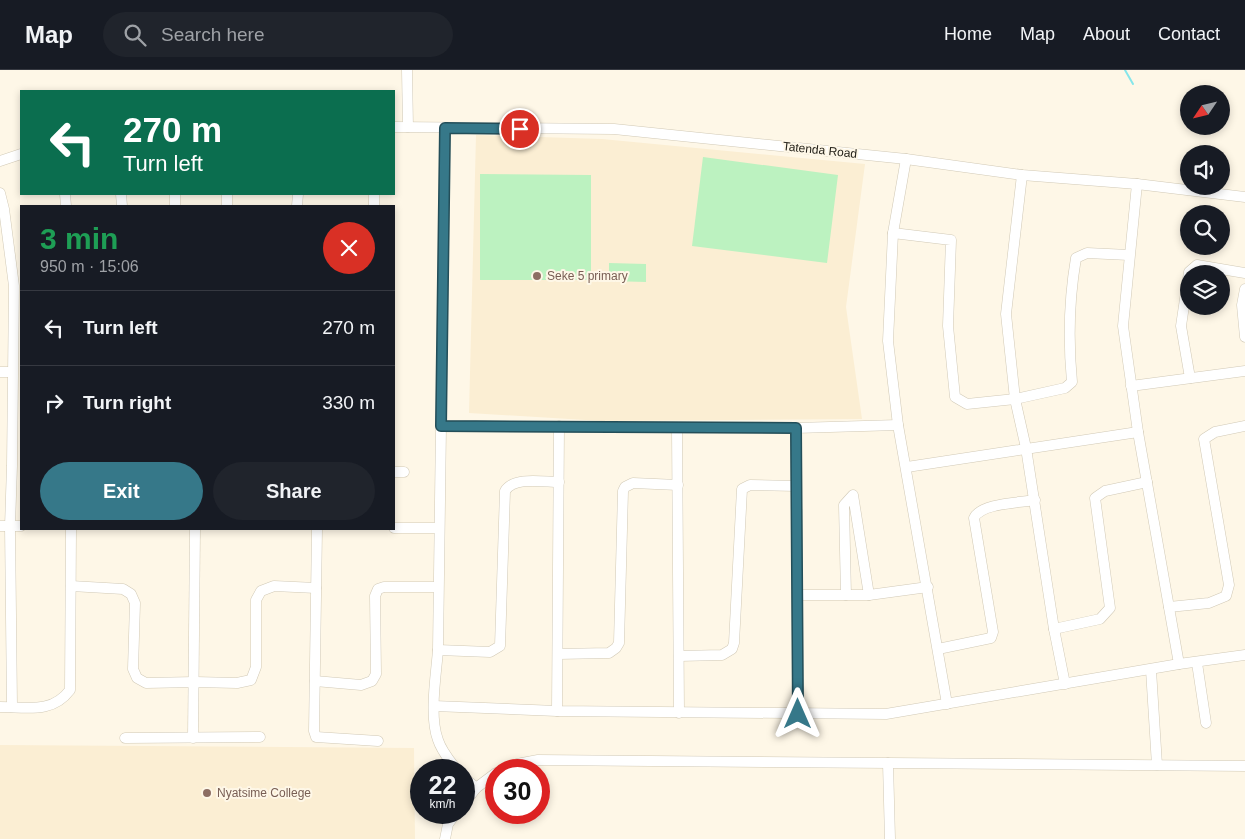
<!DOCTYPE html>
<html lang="en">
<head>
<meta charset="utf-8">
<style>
	body { margin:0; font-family:Arial,sans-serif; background:#20242c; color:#f1f3f6; height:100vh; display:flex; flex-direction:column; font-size:19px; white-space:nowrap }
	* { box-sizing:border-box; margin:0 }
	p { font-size:16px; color:#9ea1a6 }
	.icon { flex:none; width:28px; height:28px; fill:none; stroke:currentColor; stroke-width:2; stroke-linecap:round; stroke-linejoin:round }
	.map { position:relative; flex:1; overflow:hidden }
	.drawer { position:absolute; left:20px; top:135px; width:375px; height:325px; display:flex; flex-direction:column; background:#171b24; border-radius:0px; box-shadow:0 2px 8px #0003 }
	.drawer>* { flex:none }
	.top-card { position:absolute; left:20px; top:20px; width:375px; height:105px; border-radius:0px; box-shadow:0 2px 8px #0003; background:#0b6e4f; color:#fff; overflow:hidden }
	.needle { width:32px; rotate:235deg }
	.controls { position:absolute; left:1180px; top:15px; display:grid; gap:10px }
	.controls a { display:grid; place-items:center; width:50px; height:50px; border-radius:50%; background:#171b24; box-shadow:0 2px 8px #0003; font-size:25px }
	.speed { position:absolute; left:410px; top:689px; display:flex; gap:10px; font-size:25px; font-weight:700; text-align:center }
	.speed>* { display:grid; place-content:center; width:65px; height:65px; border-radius:50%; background:#171b24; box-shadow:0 2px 8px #0003; line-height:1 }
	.speed small { font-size:12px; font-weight:400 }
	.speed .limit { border:8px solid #d22; background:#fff; color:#111 }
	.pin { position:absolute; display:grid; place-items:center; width:42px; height:42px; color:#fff; margin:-21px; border:2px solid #fff; border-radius:50%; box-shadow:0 1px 5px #0007 }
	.me { position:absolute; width:55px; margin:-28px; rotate:0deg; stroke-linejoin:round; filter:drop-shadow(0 0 4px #0008) }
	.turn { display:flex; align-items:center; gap:18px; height:105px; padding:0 20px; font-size:22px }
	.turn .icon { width:65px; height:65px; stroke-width:2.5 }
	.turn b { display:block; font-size:35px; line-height:42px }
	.round { display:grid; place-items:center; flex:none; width:52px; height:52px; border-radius:26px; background:#20242c }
	.headline { display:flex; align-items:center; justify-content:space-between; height:85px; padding:0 20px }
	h1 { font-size:30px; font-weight:600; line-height:38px; color:#1e9e55 }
	.cta { display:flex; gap:10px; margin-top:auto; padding:10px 20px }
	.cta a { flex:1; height:58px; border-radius:30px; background:#367889; color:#fff; font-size:20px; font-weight:600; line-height:58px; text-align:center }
	.cta a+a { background:#20242c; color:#f1f3f6 }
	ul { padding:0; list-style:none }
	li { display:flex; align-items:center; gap:15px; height:75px; padding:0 20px; border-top:1px solid #363941 }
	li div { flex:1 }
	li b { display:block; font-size:19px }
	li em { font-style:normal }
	header { display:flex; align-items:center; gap:30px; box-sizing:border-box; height:70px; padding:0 25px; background:#171b24; border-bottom:1px solid #363941 }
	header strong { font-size:24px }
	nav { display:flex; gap:28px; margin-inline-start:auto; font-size:18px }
	.search { width:350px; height:45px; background:#20242c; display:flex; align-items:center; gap:12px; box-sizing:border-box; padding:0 18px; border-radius:28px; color:#9ea1a6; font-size:19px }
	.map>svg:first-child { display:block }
</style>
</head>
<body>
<header>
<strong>Map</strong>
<div class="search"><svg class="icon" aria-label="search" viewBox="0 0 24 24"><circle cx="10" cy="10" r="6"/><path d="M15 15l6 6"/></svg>Search here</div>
<nav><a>Home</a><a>Map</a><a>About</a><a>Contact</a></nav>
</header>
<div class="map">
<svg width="1245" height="769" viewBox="0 0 1245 769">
	<rect width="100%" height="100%" fill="#fef7e7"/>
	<g fill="#fbeed3">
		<path d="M476,65L602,69L865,94L846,237L862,349L602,351L469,343Z"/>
		<path d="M0,675L414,678L415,769H0Z"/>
	</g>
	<g fill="#bcf2c0">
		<path d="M703,87L838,105L827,193L692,176Z"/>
		<path d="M480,104L591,105V210H480Z"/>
		<path d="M609,193L646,194V212L609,211Z"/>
	</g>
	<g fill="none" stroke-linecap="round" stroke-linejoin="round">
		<path stroke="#86e6ea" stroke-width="2" d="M1125,0L1133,14"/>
		<defs>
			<g id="minor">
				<path d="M407,0L408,57"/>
				<path d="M394,57L614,59L906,89L1022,105L1137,114L1245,127"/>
				<path d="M445,58L438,580C436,606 429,646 438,670C442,682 450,691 457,700"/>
				<path d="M906,89L893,163L888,271L898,355L947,634"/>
				<path d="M0,91L21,84"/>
				<path d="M1022,105L1006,244L1015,329L1026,378L1054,559L1065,614"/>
				<path d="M1137,114L1123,256L1138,362L1179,594"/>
				<path d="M0,123L4,139L14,216L12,396L10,456L12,637"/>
				<path d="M65,124L66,136"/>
				<path d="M121,124L122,136"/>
				<path d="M175,124V136"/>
				<path d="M227,124V136"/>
				<path d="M297,136L298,124"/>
				<path d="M374,136V124"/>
				<path d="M893,163L951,170L948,256L955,327L967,334L1015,329L1065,318L1072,312C1068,270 1069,229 1076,188L1087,183L1129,185"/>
				<path d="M1245,219L1242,235L1245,267"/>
				<path d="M0,302H12"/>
				<path d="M1190,308L1181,256L1189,202L1197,195L1245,203"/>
				<path d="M1131,316L1245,301"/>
				<path d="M441,356L796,358L898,355"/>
				<path d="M677,358L679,643"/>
				<path d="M796,358L798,644"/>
				<path d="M907,397L1138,362"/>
				<path d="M394,402H404"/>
				<path d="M0,456H21"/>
				<path d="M394,458H439"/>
				<path d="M317,459L314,661L316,667L378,671"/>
				<path d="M71,516L123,519L131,524L135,533L133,599L137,608L146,613L195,612L237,613L251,610L256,597V530L261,521L274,516L316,518"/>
				<path d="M798,525H869L928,517"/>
				<path d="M846,525L844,435L853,425L869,525"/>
				<path d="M1169,537L1209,533L1226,526L1229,515L1204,369L1215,362L1245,356"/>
				<path d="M1054,559L1100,549L1110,538L1095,428L1105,421L1147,412"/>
				<path d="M938,579L991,568L993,562L974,448C981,433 1019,433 1035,430"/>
				<path d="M438,580L490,582L500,576L505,421C514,406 544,412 559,412"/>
				<path d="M558,584L609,583L616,578L619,573L623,421L625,417L633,413L678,415"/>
				<path d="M679,586L722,585L732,579L734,573L742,419L750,415L796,416"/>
				<path d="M1197,593L1206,653"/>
				<path d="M1151,600L1157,695"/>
				<path d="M315,611L361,615L372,611L376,604L375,526L378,519L384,517H437"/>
				<path d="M434,636L557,641L886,644L1179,594L1245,585"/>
				<path d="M0,637C27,637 52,644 70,620L71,459"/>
				<path d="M557,641L559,356"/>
				<path d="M125,668L260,667"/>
				<path d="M193,668L195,459"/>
				<path d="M888,693L890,769"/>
				<path d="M502,700L517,694L538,690L1245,696"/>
				<path d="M464,707L476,718"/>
				<path d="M464,734L476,718L496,703"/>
				<path d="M445,769L448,754L457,742"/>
			</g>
		</defs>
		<use href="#minor" stroke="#d1c9b6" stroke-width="11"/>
		<use href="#minor" stroke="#fff" stroke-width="10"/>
	</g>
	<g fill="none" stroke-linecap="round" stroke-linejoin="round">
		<defs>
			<path id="route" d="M520,59L445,58L441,356L796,358L798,644"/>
		</defs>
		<use href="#route" stroke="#234e59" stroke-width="12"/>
		<use href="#route" stroke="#367889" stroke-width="9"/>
	</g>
	<g fill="#8d6e63" stroke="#fef7e7" stroke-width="2">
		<circle cx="537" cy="206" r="5"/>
		<circle cx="207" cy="723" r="5"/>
	</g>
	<g text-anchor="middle" stroke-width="4" stroke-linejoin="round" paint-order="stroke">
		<g font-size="12" fill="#26231b" stroke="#fef7e7">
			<text transform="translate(820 80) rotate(6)" y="4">Tatenda Road</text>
		</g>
		<g font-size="12" fill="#785e54" stroke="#fef7e7" text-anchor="start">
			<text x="547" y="210">Seke 5 primary</text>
			<text x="217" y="727">Nyatsime College</text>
		</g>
	</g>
</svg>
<div class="controls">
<a><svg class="needle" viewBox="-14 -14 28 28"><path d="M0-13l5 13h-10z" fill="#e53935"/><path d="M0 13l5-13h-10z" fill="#9ea1a6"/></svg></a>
<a><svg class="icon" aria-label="sound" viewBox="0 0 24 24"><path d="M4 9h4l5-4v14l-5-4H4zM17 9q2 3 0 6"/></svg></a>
<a><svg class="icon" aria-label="search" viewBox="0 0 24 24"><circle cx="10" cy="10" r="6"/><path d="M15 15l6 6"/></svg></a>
<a><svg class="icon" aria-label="layers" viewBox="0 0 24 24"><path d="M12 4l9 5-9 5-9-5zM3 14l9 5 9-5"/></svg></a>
</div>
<div class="speed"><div>22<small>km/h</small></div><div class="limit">30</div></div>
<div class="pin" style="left:520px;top:59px;background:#d93025"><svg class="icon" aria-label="arrive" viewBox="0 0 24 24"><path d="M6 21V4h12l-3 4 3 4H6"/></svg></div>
<svg class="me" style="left:798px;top:644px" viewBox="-20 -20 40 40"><path d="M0-17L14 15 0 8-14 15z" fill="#367889" stroke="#fff" stroke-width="4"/></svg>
<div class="top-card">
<div class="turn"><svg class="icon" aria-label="left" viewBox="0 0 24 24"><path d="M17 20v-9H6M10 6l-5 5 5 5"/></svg><div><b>270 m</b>Turn left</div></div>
</div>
<section class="drawer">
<div class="headline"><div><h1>3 min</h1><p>950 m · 15:06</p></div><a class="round" style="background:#d93025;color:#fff"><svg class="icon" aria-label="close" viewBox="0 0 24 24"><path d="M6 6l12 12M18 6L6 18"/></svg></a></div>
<ul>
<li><svg class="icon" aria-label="left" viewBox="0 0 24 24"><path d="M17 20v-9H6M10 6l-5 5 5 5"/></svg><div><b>Turn left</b></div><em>270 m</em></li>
<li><svg class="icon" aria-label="right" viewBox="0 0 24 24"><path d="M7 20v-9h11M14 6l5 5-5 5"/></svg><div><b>Turn right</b></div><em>330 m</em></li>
</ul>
<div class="cta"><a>Exit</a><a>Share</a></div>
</section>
</div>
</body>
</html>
